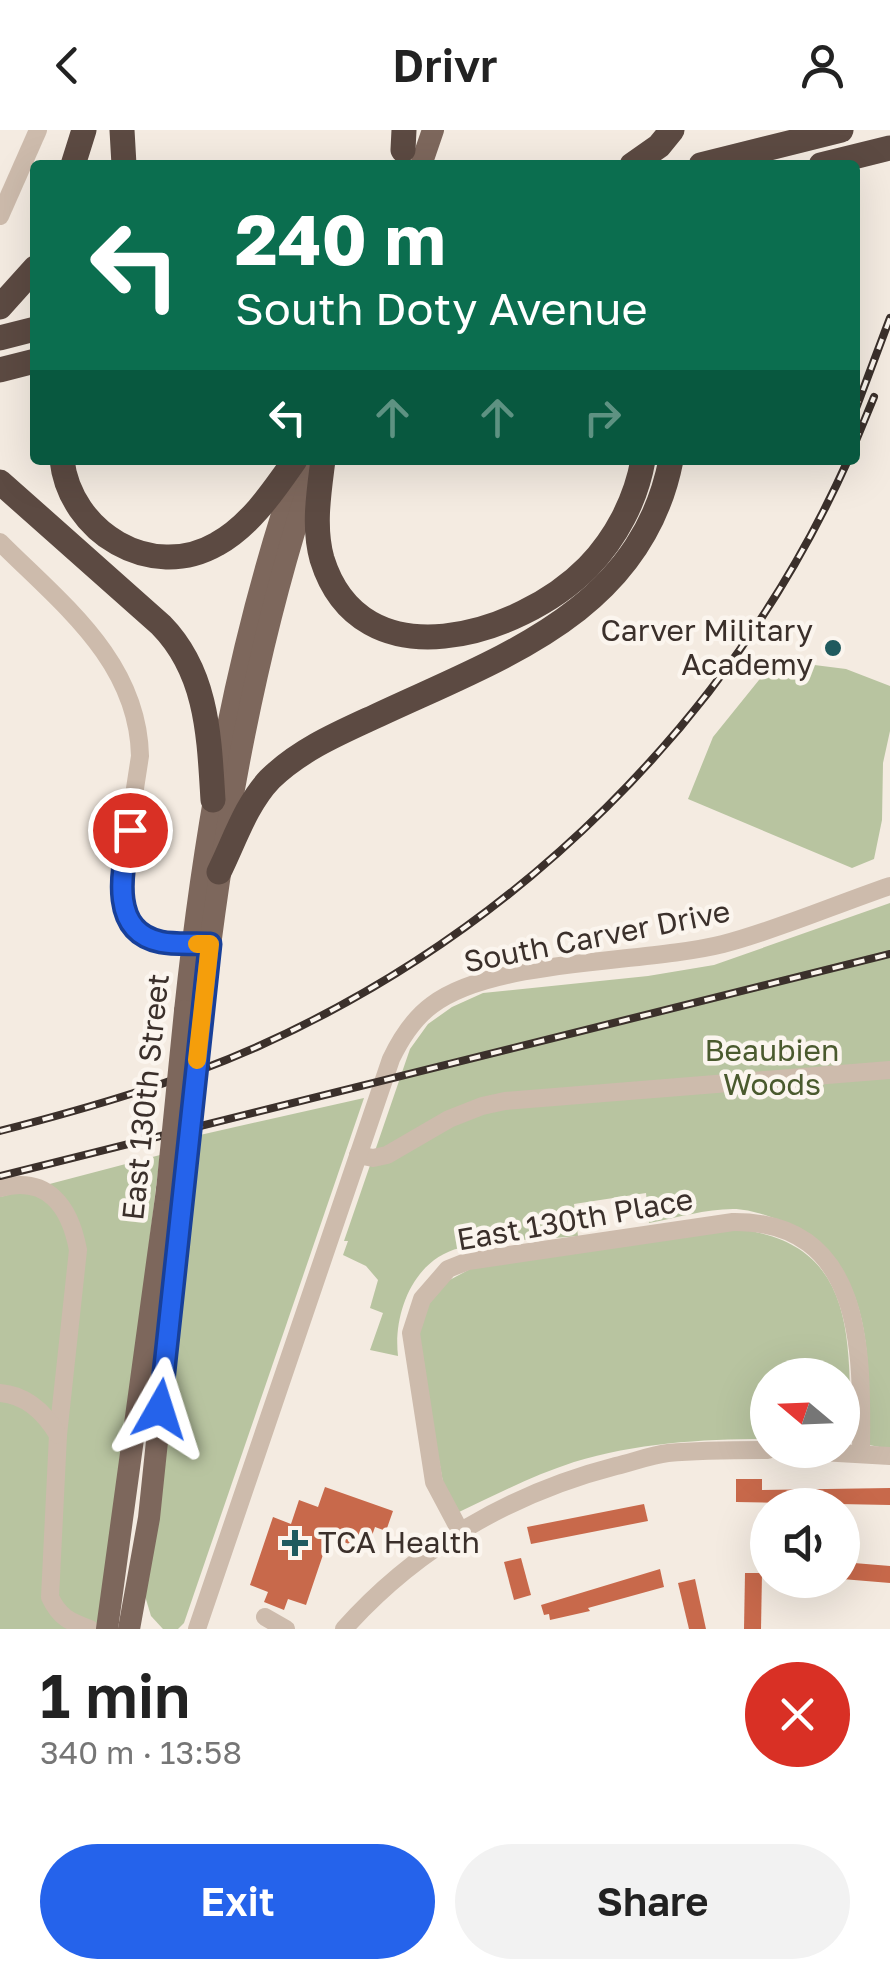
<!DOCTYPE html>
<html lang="en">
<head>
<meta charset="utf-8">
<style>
	body { margin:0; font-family:"Golos Text",sans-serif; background:#f2f2f2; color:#222; height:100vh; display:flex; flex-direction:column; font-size:38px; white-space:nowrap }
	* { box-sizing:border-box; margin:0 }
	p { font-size:32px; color:#767676 }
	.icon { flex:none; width:55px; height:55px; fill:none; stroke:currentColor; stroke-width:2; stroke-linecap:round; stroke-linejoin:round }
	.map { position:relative; height:1499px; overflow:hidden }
	.sheet { display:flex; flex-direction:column; background:#fff; flex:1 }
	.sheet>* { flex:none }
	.top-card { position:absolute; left:30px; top:30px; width:830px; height:305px; border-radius:10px; box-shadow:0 10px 40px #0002; background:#0b6e4f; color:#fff; overflow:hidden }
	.needle { width:65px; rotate:289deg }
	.fabs { position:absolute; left:750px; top:1228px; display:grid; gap:20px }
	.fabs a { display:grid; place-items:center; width:110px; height:110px; border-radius:50%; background:#fff; box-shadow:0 10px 40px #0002; font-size:50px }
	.pin { position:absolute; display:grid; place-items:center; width:85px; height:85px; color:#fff; margin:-42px; border:5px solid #fff; border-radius:50%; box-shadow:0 2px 10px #0007 }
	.me { position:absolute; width:110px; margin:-55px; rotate:6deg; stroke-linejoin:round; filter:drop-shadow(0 0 8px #0008) }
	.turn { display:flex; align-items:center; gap:35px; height:210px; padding:0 40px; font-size:45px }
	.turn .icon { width:130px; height:130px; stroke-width:2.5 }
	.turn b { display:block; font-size:70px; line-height:85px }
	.lanes { display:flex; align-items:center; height:95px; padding:0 40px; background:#0003; justify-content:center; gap:50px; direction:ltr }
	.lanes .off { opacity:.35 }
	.round { display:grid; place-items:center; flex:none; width:105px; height:105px; border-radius:52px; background:#f2f2f2 }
	.summary { display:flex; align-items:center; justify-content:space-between; height:170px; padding:0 40px }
	h1 { font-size:60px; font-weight:600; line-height:75px }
	.action { display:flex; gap:20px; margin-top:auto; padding:20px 40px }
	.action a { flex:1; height:115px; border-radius:60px; background:#2563eb; color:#fff; font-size:40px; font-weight:600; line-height:115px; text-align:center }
	.action a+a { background:#f2f2f2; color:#222 }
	header { display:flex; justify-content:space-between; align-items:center; height:130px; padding:0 40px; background:#fff; font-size:45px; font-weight:600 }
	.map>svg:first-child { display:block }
</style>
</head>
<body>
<header><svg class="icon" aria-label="back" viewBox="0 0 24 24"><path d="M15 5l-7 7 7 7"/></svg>Drivr<svg class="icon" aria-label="person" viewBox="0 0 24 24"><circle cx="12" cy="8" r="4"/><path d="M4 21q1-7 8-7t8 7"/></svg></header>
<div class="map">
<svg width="890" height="1499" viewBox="0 0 890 1499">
	<rect width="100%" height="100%" fill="#f4ebe1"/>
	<g fill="#b8c4a0">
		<path d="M775,530L846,539L890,556V601L883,633L882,690L874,729L852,738L688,669L713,607Z"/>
		<path d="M890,773V1319L869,1315C868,1234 877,1139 792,1096C776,1088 751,1079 733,1079C706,1079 676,1088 649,1093L646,1063L574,1074L578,1106C540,1110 497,1109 460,1118C413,1129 393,1184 398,1226L370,1220L383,1183L370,1178L378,1150L366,1136L343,1125L348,1111H344L410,919L428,894L452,877L483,863L648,846L714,835Z"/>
		<path d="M364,968L184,1493L178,1499H163L151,1486L145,1466L200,1005Z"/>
		<path d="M160,1025L102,1499H0V1067Z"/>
		<path d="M737,1099C860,1113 848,1213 851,1309H843L842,1245H768L767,1309C703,1309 636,1313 574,1332C534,1345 497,1364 459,1382L444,1358L417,1208L424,1180L444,1153L474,1137Z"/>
	</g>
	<g fill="#c8694b">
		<path d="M736,1349H762V1360L890,1358V1375L736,1372Z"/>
		<path d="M325,1357L393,1381L386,1401L375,1397L367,1420L329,1407L306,1475L288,1469L284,1480L264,1472L268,1462L250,1455L273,1387L291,1394L299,1370L318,1377Z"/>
		<path d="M644,1374L648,1391L531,1414L527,1397Z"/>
		<path d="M521,1428L531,1465L514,1470L504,1432Z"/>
		<path d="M842,1432L890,1436V1453L842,1449Z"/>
		<path d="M660,1439L664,1457L588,1478L590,1481L550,1490L549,1484L544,1485L541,1475Z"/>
		<path d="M745,1443H762L761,1499H744Z"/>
		<path d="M695,1449L706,1499H689L678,1453Z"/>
	</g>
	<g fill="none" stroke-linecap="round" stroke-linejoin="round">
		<g stroke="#cdbbac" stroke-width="18">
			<path d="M0,86L38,0"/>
			<path d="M0,412C62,474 138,531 140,626L121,749L123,774L136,796L152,809L205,814"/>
			<path d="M358,1025L373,1028L387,1025L449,989L482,976L505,971L890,940"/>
			<path d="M0,1058C48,1045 70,1077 78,1120L58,1305L50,1467C59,1487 70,1492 90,1499"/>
			<path d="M0,1263C26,1265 45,1283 58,1305"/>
			<path d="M786,1320L890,1326"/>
			<path d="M460,1401L434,1352L411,1203L422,1169L448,1139L468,1131L733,1092C866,1091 862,1225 861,1322"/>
			<path d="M265,1487L286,1499"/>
			<path d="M197,1499L391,929C401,908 413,889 432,875C494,828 643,834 723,814C780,799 834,775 890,756"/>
			<path d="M344,1499C416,1418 511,1363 616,1336C633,1332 651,1325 668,1323C701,1320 735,1320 768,1320"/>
		</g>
		<g stroke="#7d675c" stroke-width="22">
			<path d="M421,35L433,0"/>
			<path d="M185,881C205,693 238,508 300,330"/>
			<path d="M202,882C223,695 256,511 316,333"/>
			<path d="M107,1499L167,1060"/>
			<path d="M129,1499L149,1388L183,1062"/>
		</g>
		<g stroke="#5c4a42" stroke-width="25">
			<path d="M122,0L124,35"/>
			<path d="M403,20L404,0"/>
			<path d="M73,35L84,0"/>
			<path d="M632,35L659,16L672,0"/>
			<path d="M701,35L841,0"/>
			<path d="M821,35L890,18"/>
			<path d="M0,177L35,138"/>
			<path d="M0,208L35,199"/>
			<path d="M0,240L35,231"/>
			<path d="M62,330C70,402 151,452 217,414C250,396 274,360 295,330"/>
			<path d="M323,330C319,362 313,397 322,429C361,555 520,506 588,437C616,408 636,370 643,330"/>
			<path d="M0,352L161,495C208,543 209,607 213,670"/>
			<path d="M219,742C234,712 246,674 270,649C300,620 337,604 374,587C499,528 641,483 671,330"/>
		</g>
		<defs>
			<g id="rail">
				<path d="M855,281L890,188"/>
				<path d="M855,313L874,267"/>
				<path d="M0,1001C88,978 176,953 259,916C518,800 731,590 848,330"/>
				<path d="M0,1046L890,824"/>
			</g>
		</defs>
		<use href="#rail" stroke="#3b302b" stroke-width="8"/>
		<use href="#rail" stroke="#fbf5ee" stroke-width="4" stroke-dasharray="11" stroke-linecap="butt"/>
		<g stroke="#7d675c" stroke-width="22">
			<path d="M167,1060L185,881"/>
			<path d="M183,1062L202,882"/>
		</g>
	</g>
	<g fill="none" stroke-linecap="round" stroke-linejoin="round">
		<defs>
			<path id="route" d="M130,700C123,737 107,801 161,812C176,815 194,813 210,814L160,1279"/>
		</defs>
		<use href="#route" stroke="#184099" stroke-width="25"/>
		<use href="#route" stroke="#2563eb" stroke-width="18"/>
		<path stroke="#f59e0b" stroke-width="18" d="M197,814H210L197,930"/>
	</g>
	<g fill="#1f5a5e" stroke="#fbf5ee" stroke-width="4">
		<circle cx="833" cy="518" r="10"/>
		<path d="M290 1398h10v10h10v10h-10v10h-10v-10h-10v-10h10z"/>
	</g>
	<g text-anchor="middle" stroke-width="9" stroke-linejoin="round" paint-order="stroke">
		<g font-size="30" fill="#3b302b" stroke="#fbf5ee" text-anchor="end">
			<text x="813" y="511">Carver Military<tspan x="813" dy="34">Academy</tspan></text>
			<text x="318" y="1423" text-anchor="start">TCA Health</text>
		</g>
		<g font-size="30" fill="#3b302b" stroke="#fbf5ee">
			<text transform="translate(597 807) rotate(-11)" y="10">South Carver Drive</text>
			<text transform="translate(146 967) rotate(-84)" y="10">East 130th Street</text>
			<text transform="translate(575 1090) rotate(-10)" y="10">East 130th Place</text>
		</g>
		<g font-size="30" fill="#4a5a2e" stroke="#fbf5ee">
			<text x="772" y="931">Beaubien<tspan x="772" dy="34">Woods</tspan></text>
		</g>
	</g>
</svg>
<div class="fabs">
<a><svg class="needle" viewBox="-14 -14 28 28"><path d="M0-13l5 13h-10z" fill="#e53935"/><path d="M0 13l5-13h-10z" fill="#767676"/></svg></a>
<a><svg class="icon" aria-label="sound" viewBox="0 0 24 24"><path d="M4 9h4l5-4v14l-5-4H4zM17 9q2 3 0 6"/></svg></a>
</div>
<div class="pin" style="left:130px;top:700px;background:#d93025"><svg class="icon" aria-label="arrive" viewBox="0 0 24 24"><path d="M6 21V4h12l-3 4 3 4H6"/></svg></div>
<svg class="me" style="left:160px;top:1279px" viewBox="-20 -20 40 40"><path d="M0-17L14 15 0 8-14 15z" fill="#2563eb" stroke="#fff" stroke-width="4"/></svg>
<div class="top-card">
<div class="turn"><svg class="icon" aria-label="left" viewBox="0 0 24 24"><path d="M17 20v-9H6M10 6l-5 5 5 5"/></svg><div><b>240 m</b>South Doty Avenue</div></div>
<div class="lanes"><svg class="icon" aria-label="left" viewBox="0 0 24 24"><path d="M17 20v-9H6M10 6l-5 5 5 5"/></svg><svg class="icon off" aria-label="ahead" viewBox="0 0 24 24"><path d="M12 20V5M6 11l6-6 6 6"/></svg><svg class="icon off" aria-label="ahead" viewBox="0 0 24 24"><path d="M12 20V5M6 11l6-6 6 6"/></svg><svg class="icon off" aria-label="right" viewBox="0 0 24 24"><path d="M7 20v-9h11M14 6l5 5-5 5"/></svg></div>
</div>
</div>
<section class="sheet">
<div class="summary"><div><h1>1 min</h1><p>340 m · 13:58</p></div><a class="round" style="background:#d93025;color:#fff"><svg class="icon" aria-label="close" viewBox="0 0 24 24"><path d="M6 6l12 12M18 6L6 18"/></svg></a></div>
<div class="action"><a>Exit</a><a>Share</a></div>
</section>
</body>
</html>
